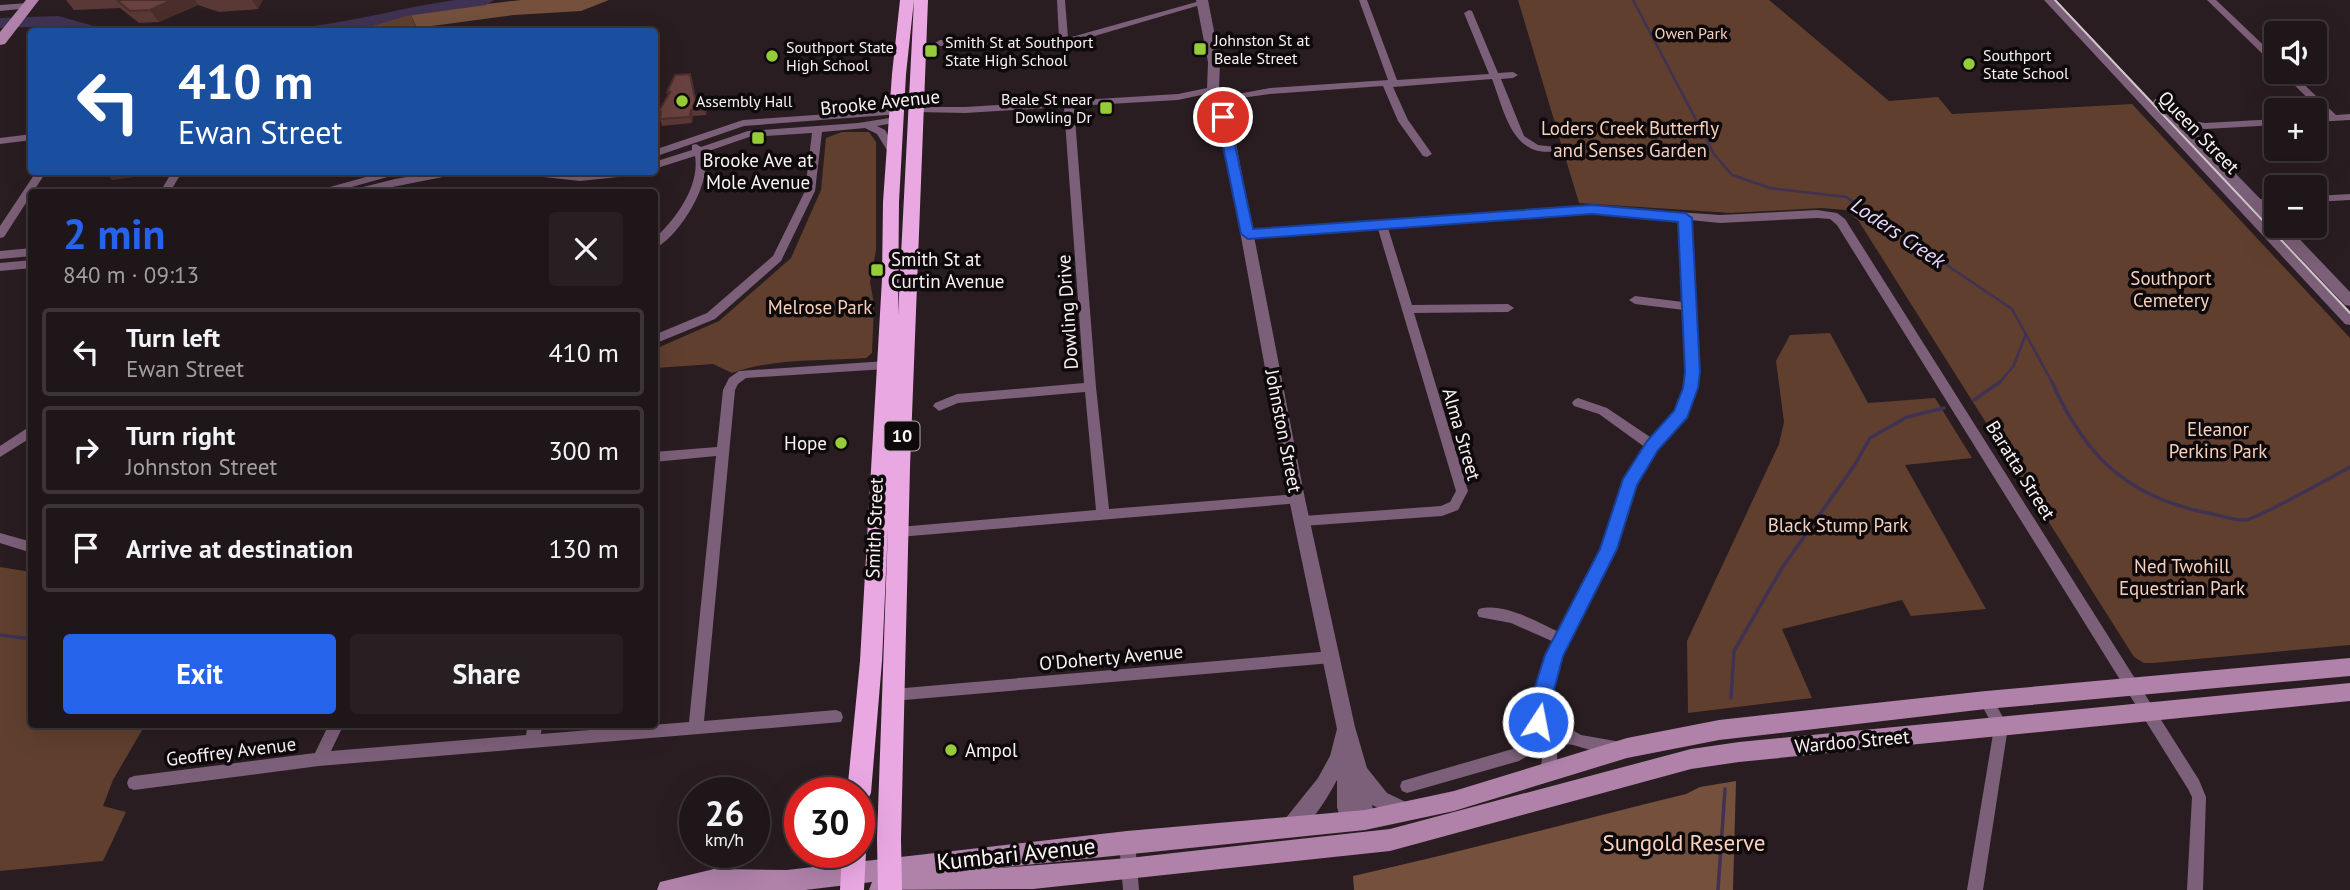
<!DOCTYPE html>
<html lang="en">
<head>
<meta charset="utf-8">
<style>
	body { margin:0; font-family:"PT Sans",sans-serif; background:#271f22; color:#f1f3f6; height:100vh; display:flex; flex-direction:column; font-size:26px; white-space:nowrap }
	* { box-sizing:border-box; margin:0 }
	p { font-size:23px; color:#a19fa2 }
	.icon { flex:none; width:38px; height:38px; fill:none; stroke:currentColor; stroke-width:2; stroke-linecap:round; stroke-linejoin:round }
	.map { position:relative; flex:1; overflow:hidden }
	.side { position:absolute; left:28px; top:189px; width:630px; height:539px; display:flex; flex-direction:column; background:#1f1619; border-radius:7px; box-shadow:0 7px 28px #0002,0 0 0 2px #3c3538 }
	.side>* { flex:none }
	.hud { position:absolute; left:28px; top:28px; width:630px; height:147px; border-radius:7px; box-shadow:0 7px 28px #0002,0 0 0 2px #3c3538; background:#1a4fa0; color:#fff; overflow:hidden }
	.buttons { position:absolute; left:2264px; top:21px; display:grid; gap:14px }
	.buttons a { display:grid; place-items:center; width:63px; height:63px; border-radius:7px; background:#1f1619; box-shadow:0 7px 28px #0002,0 0 0 2px #3c3538; font-size:35px }
	.speed { position:absolute; left:679px; top:777px; display:flex; gap:14px; font-size:35px; font-weight:700; text-align:center }
	.speed>* { display:grid; place-content:center; width:91px; height:91px; border-radius:50%; background:#1f1619; box-shadow:0 7px 28px #0002,0 0 0 2px #3c3538; line-height:1 }
	.speed small { font-size:18px; font-weight:400 }
	.speed .limit { border:10px solid #d22; background:#fff; color:#111 }
	.pin { position:absolute; display:grid; place-items:center; width:60px; height:60px; color:#fff; margin:-30px; border:4px solid #fff; border-radius:50%; box-shadow:0 2px 7px #0007 }
	.me { position:absolute; width:77px; margin:-38px; rotate:11deg; stroke-linejoin:round; filter:drop-shadow(0 0 5px #0008) }
	.turn { display:flex; align-items:center; gap:24px; height:147px; padding:0 35px; font-size:32px }
	.turn .icon { width:91px; height:91px; stroke-width:2.5 }
	.turn b { display:block; font-size:49px; line-height:60px }
	.round { display:grid; place-items:center; flex:none; width:74px; height:74px; border-radius:7px; background:#271f22 }
	.overview { display:flex; align-items:center; justify-content:space-between; height:119px; padding:0 35px }
	h1 { font-size:42px; font-weight:800; line-height:52px; color:#2563eb }
	.cta { display:flex; gap:14px; margin-top:auto; padding:14px 35px }
	.cta a { flex:1; height:80px; border-radius:7px; background:#2563eb; color:#fff; font-size:28px; font-weight:800; line-height:80px; text-align:center }
	.cta a+a { background:#271f22; color:#f1f3f6 }
	ul { padding:0; list-style:none }
	li { display:flex; align-items:center; gap:21px; height:88px; margin:0 14px 10px; padding:0 21px; border:4px solid #3c3538; border-radius:7px }
	li div { flex:1 }
	li b { display:block; font-size:26px }
	li em { font-style:normal }
	.map>svg:first-child { display:block }
</style>
</head>
<body>
<div class="map">
<svg width="2350" height="890" viewBox="0 0 2350 890">
	<rect width="100%" height="100%" fill="#291d21"/>
	<g fill="#603f2e">
		<path d="M1518,0H1769L1889,101L1938,97L1952,114L2132,104L2350,338V645L2153,663H2144L2134,657L1858,220L1846,210L1821,208L1731,213L1579,203Z"/>
		<path d="M410,13L418,31H327L357,28Z"/>
		<path d="M842,132H869L876,142V250L870,282L874,304L872,353L866,358C823,361 773,358 732,373L713,364L655,368V349L719,321L791,258L821,190L826,138Z"/>
		<path d="M1830,333L1868,403L1935,398L1972,458L1905,465L1986,609L1911,616L1902,600L1782,629L1812,698L1688,713L1687,641L1779,444L1784,422L1776,361L1790,335Z"/>
		<path d="M0,567L31,572L32,724L145,725L113,780L103,806L126,812L103,861L0,871Z"/>
	</g>
	<g fill="#74503d">
		<path d="M521,0H609L581,11L514,15L417,28L410,13Z"/>
		<path d="M1736,781L1733,890H1354L1353,876C1465,851 1575,821 1686,794L1700,787Z"/>
	</g>
	<g fill="none" stroke-linecap="round" stroke-linejoin="round">
		<g stroke="#403252" stroke-width="2.5">
			<path d="M1633,0L1714,154L1732,175L1770,188L1846,197L2012,309L2053,384"/>
			<path d="M1998,384L2013,367L2026,334"/>
		</g>
		<g stroke="#403252" stroke-width="3.5">
			<path d="M2052,382C2085,456 2127,497 2208,513C2219,515 2234,521 2245,520C2258,519 2333,476 2350,467"/>
			<path d="M1974,400L2000,382"/>
			<path d="M0,635L32,639"/>
			<path d="M1731,698L1734,651L1782,568L1854,466L1870,438L1907,417L1944,408"/>
			<path d="M1718,890L1725,789"/>
		</g>
		<g fill="#403252" fill-rule="evenodd">
			<path d="M455,0H494L486,5L406,16L359,30L298,32L306,27C356,21 405,7 455,0Z"/>
			<path d="M58,16L105,29L107,32H79L58,26L0,28V18Z"/>
		</g>
		<g fill="#7c5f78" fill-rule="evenodd">
			<path d="M1057,0H1065L1068,38L1200,1L1207,3L1064,45L940,46L935,43L940,40L1059,39Z"/>
			<path d="M1359,0H1367L1397,80L1489,74L1464,13L1469,10L1472,11L1498,73L1513,72L1518,75L1513,78L1501,79L1524,136L1538,145L1556,147V151C1512,159 1504,110 1492,79L1393,87L1408,120L1432,154L1427,157L1423,156L1398,121L1383,86L1270,94L1227,100V96L1270,88L1388,80Z"/>
			<path d="M2207,0H2216L2277,58V66L2274,65Z"/>
			<path d="M28,3L32,6L31,8L0,11V5Z"/>
			<path d="M2281,72H2291L2336,115L2350,114V120L2315,122V116L2325,115Z"/>
			<path d="M1212,87L1215,88V92L1178,100L1074,106L1096,387L1109,509L1297,494L1301,495L1303,499L1301,503L899,537L894,536L893,532L894,528L899,527L1096,510L1085,392L958,403L939,411L933,406L935,403L957,394L1084,383L1064,107L965,113L916,112L911,109L913,107H965L1178,94Z"/>
			<path d="M897,109L902,112L900,114L744,126L654,157V150L743,120Z"/>
			<path d="M896,117L899,118V122L877,126L885,130L899,153L894,156L890,155L877,134L865,128L822,132L815,191L781,261L715,319L654,344V335L707,313L773,256L805,191L812,133L749,137L703,153C715,180 679,237 654,249V239C676,219 700,186 695,156L654,169V162L692,150V145L696,144L701,147L748,131L858,123Z"/>
			<path d="M2176,118L2205,123L2277,119V125L2205,129L2173,123V119Z"/>
			<path d="M32,134V140L0,144V138Z"/>
			<path d="M36,172H46L4,237L0,238V226Z"/>
			<path d="M172,172H182L170,192H160Z"/>
			<path d="M384,172H399L398,174L334,192H318L319,190Z"/>
			<path d="M436,172H458L453,175L367,192H350L351,190L395,179Z"/>
			<path d="M521,172C541,170 561,175 581,174C602,174 622,170 642,172L637,175L580,181L526,175Z"/>
			<path d="M2350,194V200L2315,202V196Z"/>
			<path d="M2258,199H2277V206L2254,205L2253,203Z"/>
			<path d="M1593,206L1720,215L1817,210L1837,213L1845,219L2199,780L2206,797L2203,890H2187L2192,797L2188,789L1837,225L1830,219L1817,218L1720,223L1690,220L1696,307L1697,388L1685,417L1643,469L1635,484L1615,549L1561,656L1549,695L1553,711L1564,725L1581,735L1621,742L1623,747L1621,752C1605,757 1589,749 1573,745C1568,744 1561,745 1555,745C1559,756 1557,766 1552,777L1547,779L1542,777C1538,768 1545,758 1541,748L1519,761L1407,793L1402,791L1400,786L1402,781L1516,748L1537,735L1530,714L1547,655L1554,642L1511,623L1479,617L1477,613L1479,609C1503,602 1538,622 1559,632C1573,605 1588,578 1601,550C1618,513 1618,481 1646,448L1599,414L1574,406L1572,403L1574,400L1578,398L1607,408L1653,439L1676,412L1685,388L1684,310L1635,304L1629,300L1635,296L1683,302L1680,220L1593,214L1388,228L1412,305L1508,304L1514,308L1508,312L1414,313L1468,491L1458,510L1442,516L1303,526L1298,525L1297,521L1298,517L1303,516L1441,506L1450,502L1456,491L1378,229L1248,238L1243,234L1248,230Z"/>
			<path d="M32,248V256L0,259V251Z"/>
			<path d="M32,260V268L0,271V263Z"/>
			<path d="M886,361L892,365L886,369L746,378L738,384L735,390L704,721L836,710L841,712L843,717L841,722L319,766L134,790L129,788L127,783L129,778L134,776L315,753L329,724H344L331,751L526,735L528,724H542L541,734L689,722L716,456L654,462V452L717,447L723,390L729,378L739,371Z"/>
			<path d="M32,425V437L0,457V446Z"/>
			<path d="M0,533L32,542V553L0,543Z"/>
			<path d="M1332,651L1337,653L1339,657L1337,661L1332,663L893,701L888,700L886,695L888,690L893,689Z"/>
			<path d="M1986,694L1991,695L2008,727L1983,890H1967L1994,728L1979,700L1981,695Z"/>
			<path d="M1127,835L1132,837L1135,842L1139,890H1123L1119,842L1122,837Z"/>
		</g>
		<g fill="#7c5f78" fill-rule="evenodd">
			<path d="M1196,0H1208L1220,62L1219,89L1213,93L1207,89L1208,62Z"/>
			<path d="M2044,0H2056L2153,102L2155,99H2163L2277,216V226H2287L2350,292V306L2345,305L2200,153L2350,311V325L2345,324Z"/>
			<path d="M1228,96L1234,100V133L1305,499L1355,727L1367,768L1387,793L1412,805L1415,812L1412,819L1405,821L1372,805L1375,820L1372,827L1365,829L1358,826L1350,831L1343,829L1337,807V780C1326,800 1309,830 1287,838L1280,836L1277,829L1318,778L1330,756L1337,729L1289,499L1222,133V100Z"/>
		</g>
		<g fill="#b082aa" fill-rule="evenodd">
			<path d="M26,0H39L5,44L0,45V32Z"/>
			<path d="M2350,658V676L1986,709L1719,740L1627,758L1454,811L1365,830L987,869L1129,858L1390,829L1691,749L1739,742L2350,683V701L1739,762L1691,769L1390,851L1033,889L869,890L872,882L805,890H657L660,882L714,869L787,870L1127,831L1365,810L1454,791L1627,738L1719,720L1986,691Z"/>
		</g>
		<g fill="#eaa8e3" fill-rule="evenodd">
			<path d="M900,0H928L910,467L901,839L902,890H878L877,839L888,527L882,661L871,793L867,801L859,804V793H847L860,661L882,279L883,202L892,74ZM914,0L898,315L899,202L906,74Z"/>
			<path d="M859,842L866,852L864,890H840L842,852H859Z"/>
		</g>
		<path stroke="#d0c6c9" stroke-width="2" d="M2055,0L2350,313"/>
	</g>
	<g fill="#5a3836">
		<path d="M66,0H263L258,9L219,12L198,5L159,22L139,23L120,8L74,10Z"/>
		<path d="M692,80L696,98L708,103L706,115L693,116L692,123L662,126L658,113L668,95L667,92Z"/>
	</g>
	<g fill="#4a2e2c">
		<path d="M172,0H195L198,5L159,22L150,10Z"/>
		<path d="M252,0H263L258,9Z"/>
		<path d="M706,97L708,103L706,115L704,109Z"/>
		<path d="M691,110L693,116L692,123L690,117Z"/>
		<path d="M105,172H144L142,176L112,180Z"/>
	</g>
	<g fill="#69413f" stroke="#4a2e2c" stroke-width="2">
		<path d="M117,0H172L150,10L130,11Z"/>
		<path d="M690,74L695,98L706,97L704,109L691,110L690,117L660,119L661,112L658,113L670,92H667L675,75Z"/>
	</g>
	<path fill="#2563eb" stroke="#184099" stroke-width="2" d="M1223,113L1229,117L1253,229L1592,205L1685,213L1692,218L1700,372L1698,388L1687,418L1658,450L1637,485L1617,549L1563,656L1544,728L1538,730L1531,728L1528,709L1545,655L1600,549L1623,479L1647,441L1674,411L1683,388L1685,372L1678,222L1592,214L1248,239L1241,234L1217,117Z"/>
	<g fill="#96cc3a" stroke="#0e090b" stroke-width="2.5">
		<rect x="1193" y="42" width="14" height="14" rx="3.5"/>
		<rect x="924" y="44" width="14" height="14" rx="3.5"/>
		<circle cx="772" cy="56" r="7"/>
		<circle cx="1969" cy="64" r="7"/>
		<circle cx="682" cy="101" r="7"/>
		<rect x="1099" y="101" width="14" height="14" rx="3.5"/>
		<rect x="751" y="131" width="14" height="14" rx="3.5"/>
		<rect x="870" y="263" width="14" height="14" rx="3.5"/>
		<circle cx="841" cy="443" r="7"/>
		<circle cx="951" cy="750" r="7"/>
	</g>
	<g text-anchor="middle" stroke-width="7" stroke-linejoin="round" paint-order="stroke">
		<g font-size="16" fill="#f8d1bc" stroke="#0e090b">
			<text x="1691" y="39">Owen Park</text>
		</g>
		<g font-size="16" fill="#fbf2f5" stroke="#0e090b" text-anchor="start">
			<text x="1214" y="46">Johnston St at<tspan x="1214" dy="18">Beale Street</tspan></text>
			<text x="945" y="48">Smith St at Southport<tspan x="945" dy="18">State High School</tspan></text>
			<text x="786" y="53">Southport State<tspan x="786" dy="18">High School</tspan></text>
			<text x="1983" y="61">Southport<tspan x="1983" dy="18">State School</tspan></text>
			<text x="1092" y="105" text-anchor="end">Beale St near<tspan x="1092" dy="18">Dowling Dr</tspan></text>
			<text x="696" y="107">Assembly Hall</text>
		</g>
		<rect fill="#0e090b" stroke="#b4acaf" stroke-width="2" x="884.5" y="421.5" width="35" height="29" rx="5"/>
		<g font-size="18" font-weight="bold" fill="#fbf2f5">
			<text x="902" y="442">10</text>
		</g>
		<g font-size="19" fill="#fbf2f5" stroke="#0e090b">
			<text transform="translate(880 102) rotate(-6)" y="7">Brooke Avenue</text>
			<text transform="translate(2199 132) rotate(46)" y="7">Queen Street</text>
			<text transform="translate(1067 312) rotate(-94)" y="7">Dowling Drive</text>
			<text transform="translate(1284 431) rotate(79)" y="7">Johnston Street</text>
			<text transform="translate(1462 434) rotate(74)" y="7">Alma Street</text>
			<text transform="translate(2021 470) rotate(58)" y="7">Baratta Street</text>
			<text transform="translate(874 528) rotate(-88)" y="7">Smith Street</text>
			<text transform="translate(1111 657) rotate(-5)" y="7">O'Doherty Avenue</text>
			<text transform="translate(1852 741) rotate(-5)" y="7">Wardoo Street</text>
			<text transform="translate(231 751) rotate(-7)" y="7">Geoffrey Avenue</text>
		</g>
		<g font-size="19" fill="#f8d1bc" stroke="#0e090b">
			<text x="1630" y="135">Loders Creek Butterfly<tspan x="1630" dy="22">and Senses Garden</tspan></text>
			<text x="2171" y="285">Southport<tspan x="2171" dy="22">Cemetery</tspan></text>
			<text x="820" y="314">Melrose Park</text>
			<text x="2218" y="436">Eleanor<tspan x="2218" dy="22">Perkins Park</tspan></text>
			<text x="1838" y="532">Black Stump Park</text>
			<text x="2182" y="573">Ned Twohill<tspan x="2182" dy="22">Equestrian Park</tspan></text>
		</g>
		<g font-size="19" fill="#fbf2f5" stroke="#0e090b" text-anchor="start">
			<text x="758" y="167" text-anchor="middle">Brooke Ave at<tspan x="758" dy="22">Mole Avenue</tspan></text>
			<text x="891" y="266">Smith St at<tspan x="891" dy="22">Curtin Avenue</tspan></text>
			<text x="827" y="450" text-anchor="end">Hope</text>
			<text x="965" y="757">Ampol</text>
		</g>
		<g font-size="21" font-style="italic" fill="#e9d9fe" stroke="#0e090b">
			<text transform="translate(1898 233) rotate(34)" y="7">Loders Creek</text>
		</g>
		<g font-size="23" fill="#f8d1bc" stroke="#0e090b">
			<text x="1684" y="851">Sungold Reserve</text>
		</g>
		<g font-size="23" fill="#fbf2f5" stroke="#0e090b">
			<text transform="translate(1016 854) rotate(-6)" y="8">Kumbari Avenue</text>
		</g>
	</g>
</svg>
<div class="buttons">
<a><svg class="icon" aria-label="sound" viewBox="0 0 24 24"><path d="M4 9h4l5-4v14l-5-4H4zM17 9q2 3 0 6"/></svg></a>
<a>+</a>
<a>−</a>
</div>
<div class="speed"><div>26<small>km/h</small></div><div class="limit">30</div></div>
<div class="pin" style="left:1223px;top:117px;background:#d93025"><svg class="icon" aria-label="arrive" viewBox="0 0 24 24"><path d="M6 21V4h12l-3 4 3 4H6"/></svg></div>
<svg class="me" style="left:1538px;top:722px" viewBox="-20 -20 40 40"><circle r="17" fill="#2563eb" stroke="#fff" stroke-width="3"/><path d="M0-11L8 9 0 5-8 9z" fill="#fff"/></svg>
<div class="hud">
<div class="turn"><svg class="icon" aria-label="left" viewBox="0 0 24 24"><path d="M17 20v-9H6M10 6l-5 5 5 5"/></svg><div><b>410 m</b>Ewan Street</div></div>
</div>
<section class="side">
<div class="overview"><div><h1>2 min</h1><p>840 m · 09:13</p></div><a class="round"><svg class="icon" aria-label="close" viewBox="0 0 24 24"><path d="M6 6l12 12M18 6L6 18"/></svg></a></div>
<ul>
<li><svg class="icon" aria-label="left" viewBox="0 0 24 24"><path d="M17 20v-9H6M10 6l-5 5 5 5"/></svg><div><b>Turn left</b><p>Ewan Street</p></div><em>410 m</em></li>
<li><svg class="icon" aria-label="right" viewBox="0 0 24 24"><path d="M7 20v-9h11M14 6l5 5-5 5"/></svg><div><b>Turn right</b><p>Johnston Street</p></div><em>300 m</em></li>
<li><svg class="icon" aria-label="arrive" viewBox="0 0 24 24"><path d="M6 21V4h12l-3 4 3 4H6"/></svg><div><b>Arrive at destination</b></div><em>130 m</em></li>
</ul>
<div class="cta"><a>Exit</a><a>Share</a></div>
</section>
</div>
</body>
</html>
